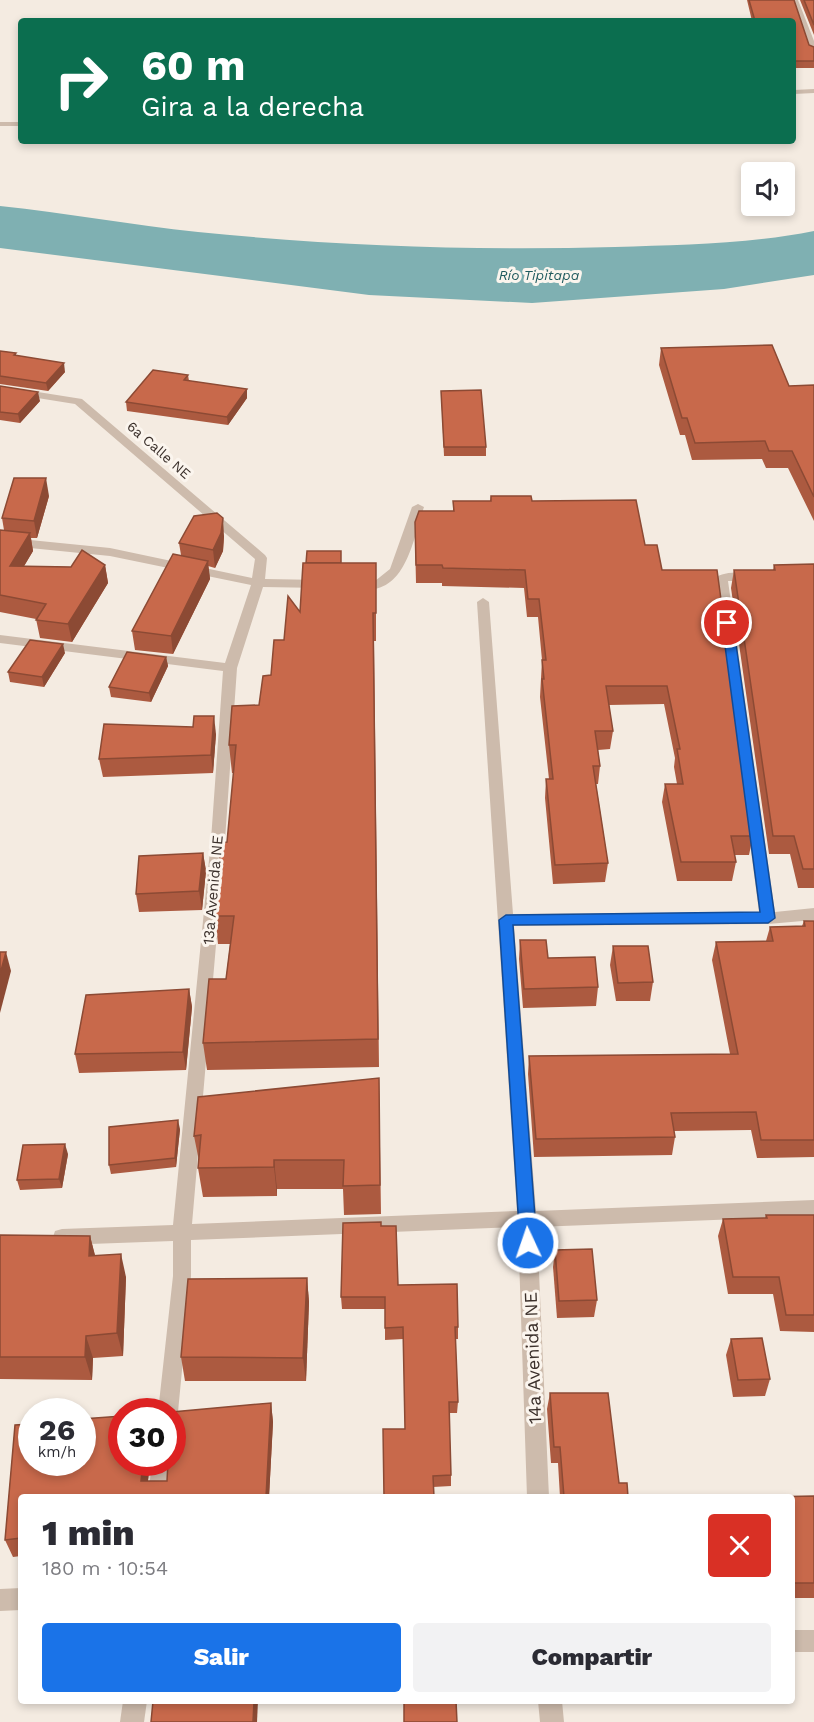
<!DOCTYPE html>
<html lang="es">
<head>
<meta charset="utf-8">
<style>
	body { margin:0; font-family:"Work Sans",sans-serif; background:#f2f2f3; color:#2b2b33; height:100vh; display:flex; flex-direction:column; font-size:22px; white-space:nowrap }
	* { box-sizing:border-box; margin:0 }
	p { font-size:20px; color:#7c7c81 }
	.icon { flex:none; width:33px; height:33px; fill:none; stroke:currentColor; stroke-width:2; stroke-linecap:round; stroke-linejoin:round }
	.map { position:relative; flex:1; overflow:hidden }
	.panel { position:absolute; left:18px; top:1494px; width:777px; height:210px; display:flex; flex-direction:column; background:#fff; border-radius:6px; box-shadow:0 3px 9px #0003 }
	.panel>* { flex:none }
	.guide { position:absolute; left:18px; top:18px; width:778px; height:126px; border-radius:6px; box-shadow:0 3px 9px #0003; background:#0b6e4f; color:#fff; overflow:hidden }
	.fabs { position:absolute; left:741px; top:162px; display:grid; gap:12px }
	.fabs a { display:grid; place-items:center; width:54px; height:54px; border-radius:6px; background:#fff; box-shadow:0 3px 9px #0003; font-size:30px }
	.speed { position:absolute; left:18px; top:1398px; display:flex; gap:12px; font-size:30px; font-weight:700; text-align:center }
	.speed>* { display:grid; place-content:center; width:78px; height:78px; border-radius:50%; background:#fff; box-shadow:0 3px 9px #0003; line-height:1 }
	.speed small { font-size:15px; font-weight:400 }
	.speed .limit { border:9px solid #d22; background:#fff; color:#111 }
	.pin { position:absolute; display:grid; place-items:center; width:51px; height:51px; color:#fff; margin:-26px; border:3px solid #fff; border-radius:50%; box-shadow:0 2px 6px #0007 }
	.me { position:absolute; width:66px; margin:-33px; rotate:357deg; stroke-linejoin:round; filter:drop-shadow(0 0 4px #0008) }
	.turn { display:flex; align-items:center; gap:21px; height:126px; padding:0 24px; font-size:27px }
	.turn .icon { width:78px; height:78px; stroke-width:2.5 }
	.turn b { display:block; font-size:42px; line-height:51px }
	.round { display:grid; place-items:center; flex:none; width:63px; height:63px; border-radius:6px; background:#f2f2f3 }
	.headline { display:flex; align-items:center; justify-content:space-between; height:102px; padding:0 24px }
	h1 { font-size:36px; font-weight:800; line-height:45px }
	.cta { display:flex; gap:12px; margin-top:auto; padding:12px 24px }
	.cta a { flex:1; height:69px; border-radius:6px; background:#1a73e8; color:#fff; font-size:24px; font-weight:800; line-height:69px; text-align:center }
	.cta a+a { background:#f2f2f3; color:#2b2b33 }
	.map>svg:first-child { display:block }
</style>
</head>
<body>
<div class="map">
<svg width="814" height="1722" viewBox="0 0 814 1722">
	<rect width="100%" height="100%" fill="#f4ebe1"/>
	<path fill="#7fb0b2" d="M0,206C66,213 132,225 198,232C336,246 476,251 615,247C681,245 749,244 814,231V275L724,289L532,303L369,295L0,248Z"/>
	<g fill="none" stroke-linecap="round" stroke-linejoin="round">
		<g fill="#cdbbac" fill-rule="evenodd">
			<path d="M792,0H798L814,41V53L810,51Z"/>
			<path d="M814,89V93L794,94V90Z"/>
			<rect x="0" y="122" width="21" height="4"/>
			<path d="M0,386L82,399L265,555L267,558L265,579L322,580L328,584L322,588L263,587L237,668L225,840L192,1224L517,1211L477,602L483,598L489,602L513,914L759,912L715,578C723,571 752,570 760,577L754,581H728L775,912L814,908V920L768,924L514,926L536,1211L814,1200V1216L537,1227L549,1497H527L518,1227L191,1240V1276L178,1412L172,1420V1412H158L173,1276V1241L62,1245L55,1243L53,1237L55,1231L62,1229L173,1225L211,840L223,671L0,643V635L225,663L251,585L110,556L0,545V537L110,548L252,578L255,559L75,404L0,392Z"/>
			<path d="M418,504L424,507C412,543 405,600 354,588L352,585L354,582L375,581L390,569L412,507Z"/>
			<path d="M152,1462H172L170,1497H148Z"/>
			<path d="M21,1588V1610L0,1611V1589Z"/>
			<rect x="792" y="1630" width="22" height="22"/>
			<path d="M123,1701H147L144,1722H120Z"/>
			<path d="M538,1701H562L564,1722H540Z"/>
		</g>
	</g>
	<g fill="#ac5a40">
		<path d="M747,0H794L809,45L814,47V68H794V21H752Z"/>
		<path d="M800,0H814V35Z"/>
		<path d="M661,348L789,386L814,385V521L788,468H766L762,459L692,460L685,435H680L659,365Z"/>
		<path d="M0,351L16,353V356L65,372L48,391L0,384Z"/>
		<path d="M188,375L189,381L247,398L228,425L127,411L126,402Z"/>
		<path d="M0,386L40,401L20,423L0,420Z"/>
		<path d="M441,391L486,447V456H444Z"/>
		<path d="M49,496L37,538H31L33,551L24,566L71,567L105,565L108,583L72,642L40,638L36,619L0,612V530H4L2,518Z"/>
		<path d="M491,496L532,501L645,545L662,570L753,836L749,855H734L736,862L732,881H677L662,802L665,784H677L674,767L675,758L664,704L609,705L613,731L610,749L598,750L600,766L598,784H596L608,863L605,882L553,884L545,798L546,779H549L540,697L542,660L538,617H527L524,588L442,586V583H416L415,539L453,511V501H490Z"/>
		<path d="M224,536L223,551L215,568L208,566L210,579L173,654L135,650L132,631L181,555L179,543Z"/>
		<path d="M306,563H376V641H374L379,1067L207,1070L203,1043L226,979L230,944H218L215,916L227,842L234,773H232L229,745L259,705L284,640L300,612Z"/>
		<path d="M814,564V888H798L790,854H769L731,588L734,570H773L774,565Z"/>
		<path d="M65,653L44,687L10,682L8,672Z"/>
		<path d="M166,657L168,666L151,702L111,697L109,687Z"/>
		<path d="M216,734L213,773L103,777L99,759Z"/>
		<path d="M203,853L206,871L202,910L139,912L136,894Z"/>
		<path d="M804,921H814V1157L757,1158L751,1130L674,1131L675,1137L672,1155L534,1157L528,1074L529,1056L730,1054L712,960L716,942L766,941L770,927L802,926Z"/>
		<path d="M520,940L548,958L598,987L596,1006L523,1008L519,959Z"/>
		<path d="M613,946L653,982L650,1001H616L610,965Z"/>
		<path d="M189,989L192,1007L186,1070L79,1073L75,1054Z"/>
		<path d="M379,1078L381,1214L344,1215L343,1189H277V1196L203,1197L198,1168L199,1161L194,1136Z"/>
		<path d="M180,1129L176,1167L111,1174L109,1165Z"/>
		<path d="M68,1154L62,1188L20,1190L17,1180Z"/>
		<path d="M766,1215H814V1332L780,1331L773,1294H728L718,1236L723,1219L765,1218Z"/>
		<path d="M381,1226L398,1285L458,1327V1339H455L458,1402L457,1413H449L451,1475V1486L433,1487L403,1339L385,1340V1309H342L341,1297Z"/>
		<path d="M0,1235L90,1236L95,1256L126,1277L123,1356L93,1358L92,1380L0,1379Z"/>
		<path d="M555,1250L597,1300L594,1317L557,1318L553,1267Z"/>
		<path d="M307,1278L309,1302L306,1381H185L181,1357Z"/>
		<path d="M731,1339L770,1379L765,1396L733,1397L726,1355Z"/>
		<path d="M550,1393L619,1483L628,1497H560L558,1463H551L547,1409Z"/>
		<path d="M271,1403L273,1422L269,1497H21V1556L13,1557L5,1540L15,1425L32,1424V1462H82V1419L122,1416V1462H150L148,1481H167L168,1462H172V1412Z"/>
		<path d="M814,1496V1598H792V1497Z"/>
	</g>
	<g fill="#8c4a34">
		<path d="M64,363L65,372L48,391L46,383Z"/>
		<path d="M247,389V398L228,425L227,417Z"/>
		<path d="M38,392L40,401L20,423L18,414Z"/>
		<path d="M46,478L49,496L37,538L34,521Z"/>
		<path d="M223,518L224,536L223,551L215,568L213,550Z"/>
		<path d="M30,533L33,551L14,583L10,566Z"/>
		<path d="M208,561L210,579L173,654L171,636Z"/>
		<path d="M105,565L108,583L72,642L68,624Z"/>
		<path d="M63,644L65,653L44,687L42,677Z"/>
		<path d="M166,657L168,666L151,702L149,693Z"/>
		<path d="M214,716L216,734L213,773L211,755Z"/>
		<path d="M203,853L206,871L202,910L199,891Z"/>
		<path d="M6,952L11,971L0,1013V974Z"/>
		<path d="M189,989L192,1007L186,1070L183,1052Z"/>
		<path d="M178,1120L180,1129L176,1167L175,1158Z"/>
		<path d="M65,1144L68,1154L62,1188L59,1179Z"/>
		<path d="M274,1160L277,1189V1196L274,1167Z"/>
		<path d="M90,1236L96,1259L89,1256Z"/>
		<path d="M121,1254L126,1277L123,1356L117,1333Z"/>
		<path d="M307,1278L309,1302L306,1381L303,1358Z"/>
		<path d="M86,1336L93,1358L92,1380L85,1357Z"/>
		<path d="M271,1403L273,1422L269,1497H266Z"/>
		<path d="M143,1462H150L146,1497L141,1481Z"/>
		<path d="M254,1701H258L257,1722H253Z"/>
	</g>
	<g fill="#c8694b" stroke="#8c4a34" stroke-width="1.5">
		<path d="M749,0H794L809,45L814,47V61H794V21H755Z"/>
		<path d="M804,0H814V25Z"/>
		<path d="M772,345L789,386L814,385V497L792,451H769L765,441L695,443L687,418H682L661,348Z"/>
		<path d="M0,351L16,353L14,355L64,363L46,383L0,376Z"/>
		<path d="M153,370L188,375L184,380L247,389L227,417L126,402Z"/>
		<path d="M0,386L38,392L18,414L0,412Z"/>
		<path d="M481,390L486,447H444L441,391Z"/>
		<path d="M14,478H46L34,521L2,518Z"/>
		<path d="M491,496H531L532,501L636,500L645,545H657L662,570H717L753,836H731L736,862H681L665,784H683L677,749H680L667,686H606L613,731H595L600,766H593L608,863L555,865L546,779H553L542,679H544L542,660H546L539,599H528L525,570L443,568L442,565H416L415,522L419,511H454L453,501H491Z"/>
		<path d="M217,513L223,518L221,533L213,550L179,543L194,516Z"/>
		<path d="M0,530L30,533L10,566L71,567L82,550L105,565L68,624L36,620L46,604L0,595Z"/>
		<path d="M307,551H341V563H306Z"/>
		<path d="M173,554L208,561L171,636L132,631Z"/>
		<path d="M303,563H376V613H373L378,1039L203,1043L209,979H226L234,916H215L221,843L227,842L236,745H229L232,706L259,705L263,676L271,675L274,640H284L288,596L300,612Z"/>
		<path d="M814,564V869H803L794,836H773L734,570H775L774,565Z"/>
		<path d="M30,640L63,644L42,677L8,672Z"/>
		<path d="M127,652L166,657L149,693L109,687Z"/>
		<path d="M194,716H214L211,755L99,759L104,724L193,727Z"/>
		<path d="M203,853L199,891L136,894L139,856Z"/>
		<path d="M804,921H814V1140H761L756,1112L671,1113L675,1137L536,1139L529,1056L738,1054L716,942L773,941L770,927L805,926Z"/>
		<path d="M520,940H546L548,958L595,957L598,987L524,989Z"/>
		<path d="M613,946H648L653,982L618,983Z"/>
		<path d="M0,952H6L0,974Z"/>
		<path d="M189,989L183,1052L75,1054L86,995Z"/>
		<path d="M379,1078L380,1185L343,1186L344,1160H274V1167L198,1168L201,1135L194,1136L198,1097Z"/>
		<path d="M178,1120L175,1158L109,1165V1127Z"/>
		<path d="M65,1144L59,1179L17,1180L23,1145Z"/>
		<path d="M766,1215H814V1315H786L779,1277H733L723,1219L767,1218Z"/>
		<path d="M381,1222V1226H396L398,1285L457,1284L458,1327H455L458,1402H449L451,1475L433,1476L434,1497H384L383,1429H405L403,1327L385,1328V1297H341L343,1223Z"/>
		<path d="M0,1235L90,1236L89,1256L121,1254L117,1333L86,1336L85,1357H0Z"/>
		<path d="M592,1249L597,1300L559,1301L555,1250Z"/>
		<path d="M307,1278L303,1358L181,1357L188,1279Z"/>
		<path d="M762,1338L770,1379L738,1380L731,1339Z"/>
		<path d="M550,1393H608L619,1483H627L628,1497H564L560,1447H554Z"/>
		<path d="M271,1403L266,1497H21V1538L5,1540L15,1425L32,1424V1462H82V1419L122,1416V1462H143L141,1481H167L168,1462H172V1412Z"/>
		<path d="M814,1496V1583H792V1497H766Z"/>
		<path d="M153,1701H254L253,1722H151Z"/>
		<path d="M404,1701H456L457,1722H404Z"/>
	</g>
	<path fill="#1a73e8" stroke="#114b97" stroke-width="1.5" d="M727,620L733,623L775,918L768,923L513,925L537,1243L534,1248L528,1250L522,1248L520,1243L499,920L506,915L760,912L722,623Z"/>
	<g text-anchor="middle" stroke-width="6" stroke-linejoin="round" paint-order="stroke">
		<g font-size="14" font-style="italic" fill="#1f5a5e" stroke="#fbf5ee">
			<text x="539" y="280">Río Tipitapa</text>
		</g>
		<g font-size="14" fill="#3b302b" stroke="#fbf5ee">
			<text transform="translate(159 450) rotate(41)" y="5">6a Calle NE</text>
		</g>
		<g font-size="15" fill="#3b302b" stroke="#fbf5ee">
			<text transform="translate(213 890) rotate(-85)" y="5">13a Avenida NE</text>
		</g>
		<g font-size="18" fill="#3b302b" stroke="#fbf5ee">
			<text transform="translate(533 1358) rotate(-92)" y="6">14a Avenida NE</text>
		</g>
	</g>
</svg>
<div class="fabs">
<a><svg class="icon" aria-label="sound" viewBox="0 0 24 24"><path d="M4 9h4l5-4v14l-5-4H4zM17 9q2 3 0 6"/></svg></a>
</div>
<div class="speed"><div>26<small>km/h</small></div><div class="limit">30</div></div>
<div class="pin" style="left:727px;top:623px;background:#d93025"><svg class="icon" aria-label="arrive" viewBox="0 0 24 24"><path d="M6 21V4h12l-3 4 3 4H6"/></svg></div>
<svg class="me" style="left:528px;top:1243px" viewBox="-20 -20 40 40"><circle r="17" fill="#1a73e8" stroke="#fff" stroke-width="3"/><path d="M0-11L8 9 0 5-8 9z" fill="#fff"/></svg>
<div class="guide">
<div class="turn"><svg class="icon" aria-label="right" viewBox="0 0 24 24"><path d="M7 20v-9h11M14 6l5 5-5 5"/></svg><div><b>60 m</b>Gira a la derecha</div></div>
</div>
<section class="panel">
<div class="headline"><div><h1>1 min</h1><p>180 m · 10:54</p></div><a class="round" style="background:#d93025;color:#fff"><svg class="icon" aria-label="close" viewBox="0 0 24 24"><path d="M6 6l12 12M18 6L6 18"/></svg></a></div>
<div class="cta"><a>Salir</a><a>Compartir</a></div>
</section>
</div>
</body>
</html>
